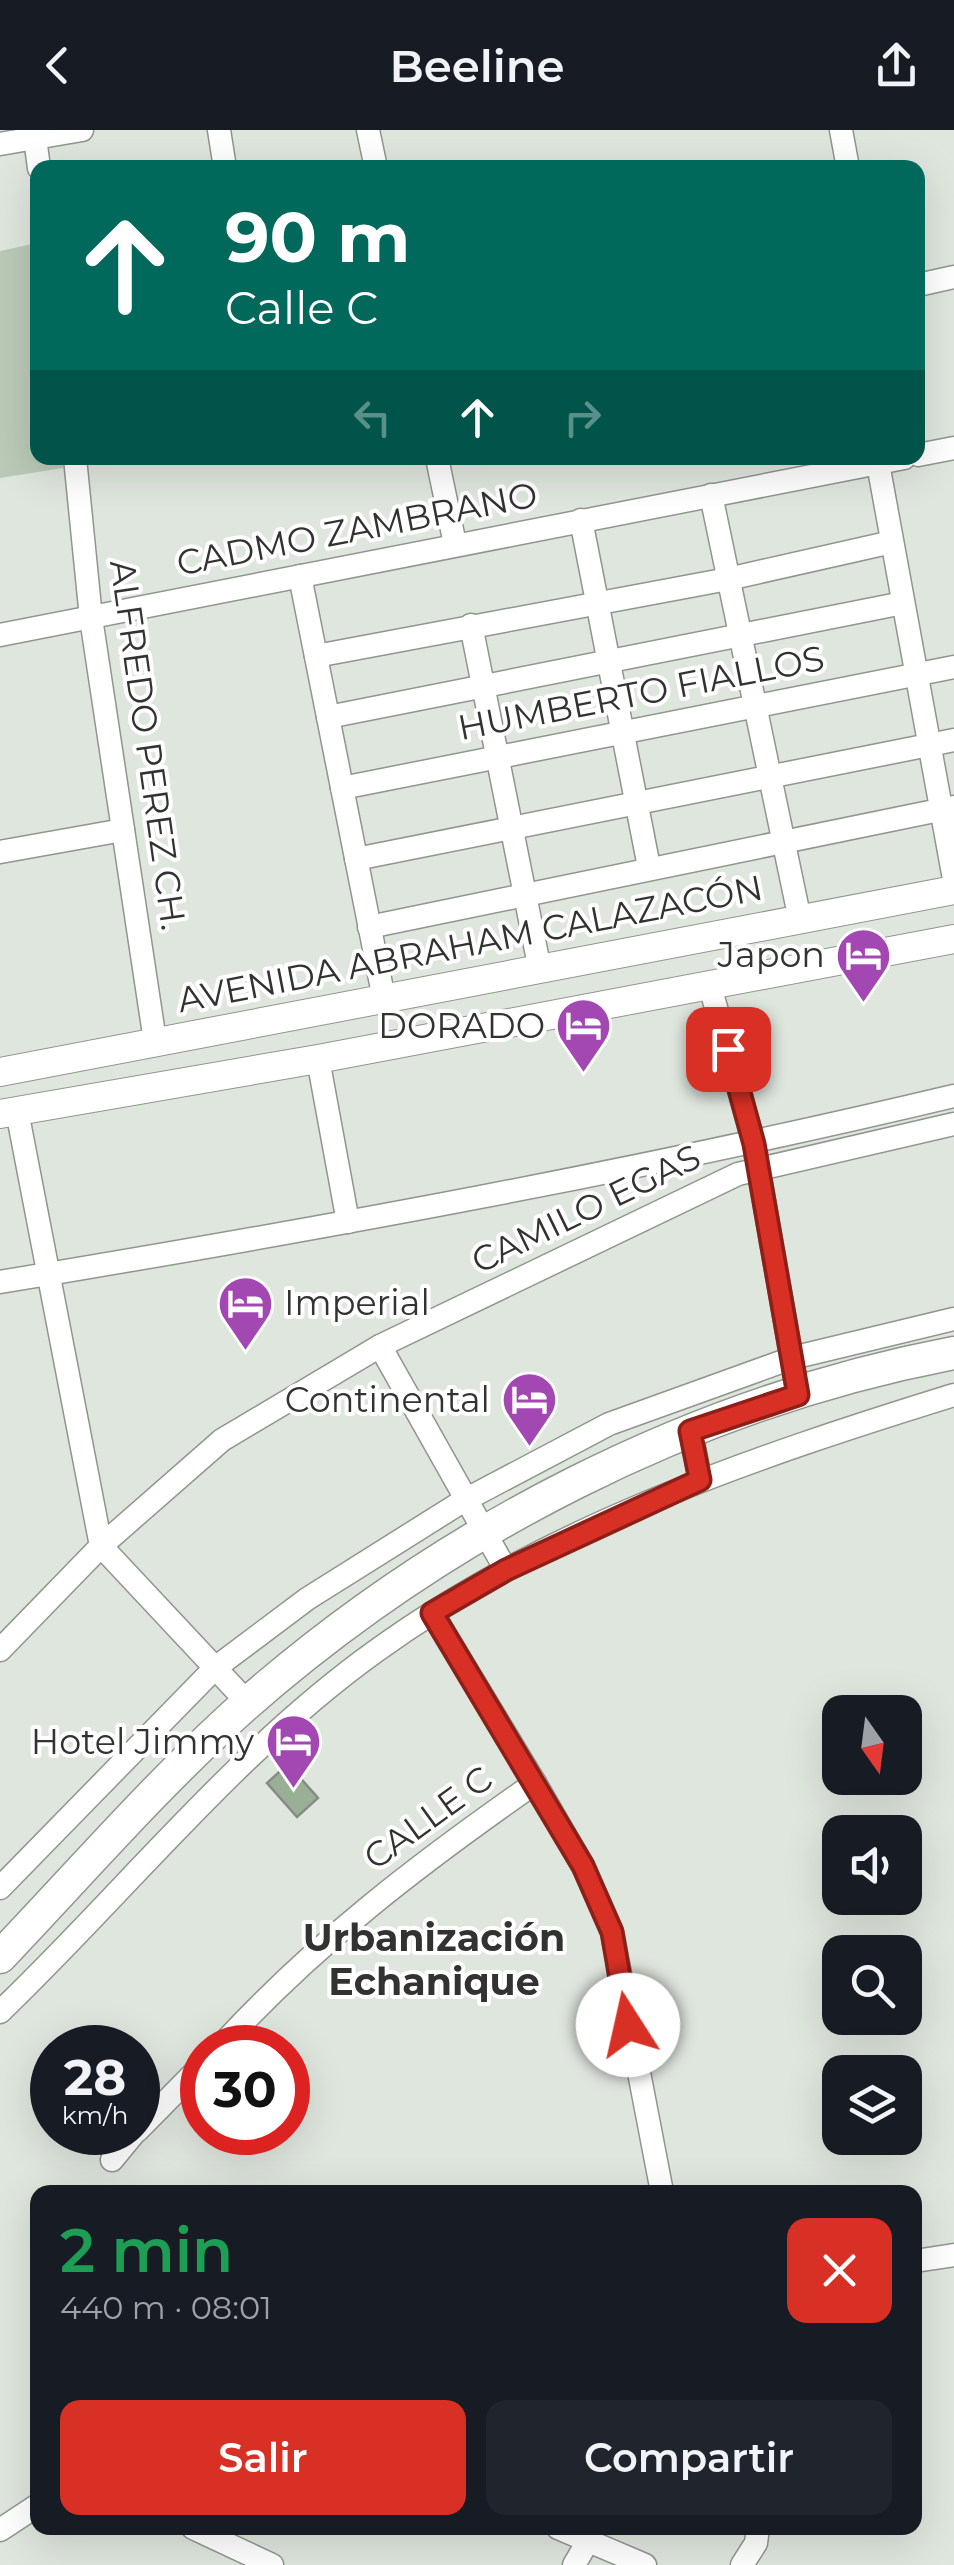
<!DOCTYPE html>
<html lang="es">
<head>
<meta charset="utf-8">
<style>
	body { margin:0; font-family:Montserrat,sans-serif; background:#20242c; color:#f1f3f6; height:100vh; display:flex; flex-direction:column; font-size:38px; white-space:nowrap }
	* { box-sizing:border-box; margin:0 }
	p { font-size:32px; color:#9ea1a6 }
	.icon { flex:none; width:55px; height:55px; fill:none; stroke:currentColor; stroke-width:2; stroke-linecap:round; stroke-linejoin:round }
	.map { position:relative; flex:1; overflow:hidden }
	.sheet { position:absolute; left:30px; top:2055px; width:892px; height:350px; display:flex; flex-direction:column; background:#171b24; border-radius:20px; box-shadow:0 10px 40px #0002 }
	.sheet>* { flex:none }
	.hud { position:absolute; left:30px; top:30px; width:895px; height:305px; border-radius:20px; box-shadow:0 10px 40px #0002; background:#00695c; color:#fff; overflow:hidden }
	.needle { width:65px; rotate:166deg }
	.controls { position:absolute; left:822px; top:1565px; display:grid; gap:20px }
	.controls a { display:grid; place-items:center; width:100px; height:100px; border-radius:20px; background:#171b24; box-shadow:0 10px 40px #0002; font-size:50px }
	.speed { position:absolute; left:30px; top:1895px; display:flex; gap:20px; font-size:50px; font-weight:700; text-align:center }
	.speed>* { display:grid; place-content:center; width:130px; height:130px; border-radius:50%; background:#171b24; box-shadow:0 10px 40px #0002; line-height:1 }
	.speed small { font-size:25px; font-weight:400 }
	.speed .limit { border:15px solid #d22; background:#fff; color:#111 }
	.pin { position:absolute; display:grid; place-items:center; width:85px; height:85px; color:#fff; margin:-42px; border-radius:20px; box-shadow:0 5px 15px #0006 }
	.me { position:absolute; width:110px; margin:-55px; rotate:350deg; stroke-linejoin:round; filter:drop-shadow(0 0 8px #0008) }
	.turn { display:flex; align-items:center; gap:35px; height:210px; padding:0 30px; font-size:45px }
	.turn .icon { width:130px; height:130px; stroke-width:2.5 }
	.turn b { display:block; font-size:70px; line-height:85px }
	.lanes { display:flex; align-items:center; height:95px; padding:0 30px; background:#0003; justify-content:center; gap:50px; direction:ltr }
	.lanes .off { opacity:.35 }
	.round { display:grid; place-items:center; flex:none; width:105px; height:105px; border-radius:20px; background:#20242c }
	.headline { display:flex; align-items:center; justify-content:space-between; height:170px; padding:0 30px }
	h1 { font-size:60px; font-weight:600; line-height:75px; color:#1e9e55 }
	.cta { display:flex; gap:20px; margin-top:auto; padding:20px 30px }
	.cta a { flex:1; height:115px; border-radius:20px; background:#d93025; color:#fff; font-size:40px; font-weight:600; line-height:115px; text-align:center }
	.cta a+a { background:#20242c; color:#f1f3f6 }
	header { display:flex; justify-content:space-between; align-items:center; height:130px; padding:0 30px; background:#171b24; font-size:45px; font-weight:600 }
	.map>svg:first-child { display:block }
</style>
</head>
<body>
<header><svg class="icon" aria-label="back" viewBox="0 0 24 24"><path d="M15 5l-7 7 7 7"/></svg>Beeline<svg class="icon" aria-label="share" viewBox="0 0 24 24"><path d="M12 15V3M7 8l5-5 5 5M5 13v7h14v-7"/></svg></header>
<div class="map">
<svg width="954" height="2435" viewBox="0 0 954 2435">
	<rect width="100%" height="100%" fill="#dfe6de"/>
	<path fill="#bacab7" d="M37,113L38,328H62L63,338L0,348V121Z"/>
	<path fill="#99b096" stroke="#868c85" stroke-width="2.5" d="M288,1634L318,1668L297,1687L267,1653Z"/>
	<g fill="none" stroke-linecap="round" stroke-linejoin="round">
		<defs>
			<g id="minor">
				<path d="M219,0L225,38"/>
				<path d="M368,0L376,38"/>
				<path d="M841,0L848,38"/>
				<path d="M35,8L39,38"/>
				<path d="M0,14L82,0"/>
				<path d="M918,155L954,147"/>
				<path d="M918,325L954,318"/>
				<path d="M75,328L91,488L155,911"/>
				<path d="M437,328L455,414"/>
				<path d="M877,328L954,749"/>
				<path d="M711,365L800,790"/>
				<path d="M581,390L649,737"/>
				<path d="M300,446L384,869"/>
				<path d="M471,495L540,840"/>
				<path d="M0,505L904,328"/>
				<path d="M316,526L728,449L892,412"/>
				<path d="M328,587L903,473"/>
				<path d="M342,658L954,537"/>
				<path d="M0,722L123,700"/>
				<path d="M356,729L954,610"/>
				<path d="M369,797L954,677"/>
				<path d="M710,856L754,1014L798,1265"/>
				<path d="M318,929L348,1092"/>
				<path d="M17,981L101,1416L248,1573"/>
				<path d="M0,1152C320,1099 639,1041 954,966"/>
				<path d="M380,1216L506,1440"/>
				<path d="M691,1301L700,1350"/>
				<path d="M0,1520L101,1416L222,1310L380,1216L738,1044L954,994"/>
				<path d="M535,1653L583,1736L612,1802L662,2062"/>
				<path d="M0,1758L215,1538L307,1469L463,1371L609,1294L792,1228L954,1189"/>
				<path d="M0,1882C124,1763 235,1622 376,1521C547,1397 754,1327 954,1265"/>
				<path d="M219,1918C315,1813 419,1734 535,1653L432,1483"/>
				<path d="M138,2000L202,1935"/>
				<path d="M112,2030L135,2002"/>
				<path d="M915,2131L954,2125"/>
				<path d="M193,2398L272,2435"/>
				<path d="M558,2398L645,2435"/>
				<path d="M0,2400L38,2375"/>
				<path d="M574,2435L588,2411"/>
				<path d="M742,2435L756,2413L758,2398"/>
			</g>
			<g id="major">
				<path d="M0,942L954,760"/>
				<path d="M0,984L318,929L954,809"/>
			</g>
			<path id="highway" d="M0,1827C80,1743 157,1654 243,1577C443,1401 692,1273 954,1223"/>
		</defs>
		<use href="#minor" stroke="#90968f" stroke-width="25"/>
		<use href="#major" stroke="#90968f" stroke-width="30"/>
		<use href="#highway" stroke="#90968f" stroke-width="35"/>
		<use href="#minor" stroke="#fff" stroke-width="22"/>
		<use href="#major" stroke="#fff" stroke-width="28"/>
		<use href="#highway" stroke="#fff" stroke-width="32"/>
	</g>
	<g fill="none" stroke-linecap="round" stroke-linejoin="round">
		<defs>
			<path id="route" d="M628,1895L612,1802L583,1736L432,1483L506,1440L700,1350L690,1301L798,1265L754,1014L728,919"/>
		</defs>
		<use href="#route" stroke="#8d1f18" stroke-width="25"/>
		<use href="#route" stroke="#d93025" stroke-width="18"/>
	</g>
	<defs>
		<symbol id="hotel-pin" viewBox="-11 -11 22 30"><path d="M0 17L-7.5 6A9.5 9.5 0 1 1 7.5 6Z" fill="#a348b3" stroke="#fff"/><path d="M-6-4.5h1.5V1H6V5H4.5V3h-9V5H-6ZM-4 0a1.8 1.8 0 1 1 3.6 0ZM.5 0V-2.5h3Q6-2.5 6 0Z" fill="#fff"/></symbol>
	</defs>
	<g fill-rule="evenodd">
		<use href="#hotel-pin" x="832" y="794" width="63" height="86"/>
		<use href="#hotel-pin" x="552" y="864" width="63" height="86"/>
		<use href="#hotel-pin" x="214" y="1142" width="63" height="86"/>
		<use href="#hotel-pin" x="498" y="1238" width="63" height="86"/>
		<use href="#hotel-pin" x="262" y="1580" width="63" height="86"/>
	</g>
	<g text-anchor="middle" stroke-width="8" stroke-linejoin="round" paint-order="stroke">
		<g font-size="35" fill="#303330" stroke="#fff">
			<text transform="translate(357 399) rotate(-11)" y="12">CADMO ZAMBRANO</text>
			<text transform="translate(641 563) rotate(-11)" y="12">HUMBERTO FIALLOS</text>
			<text transform="translate(148 615) rotate(82)" y="12">ALFREDO PEREZ CH.</text>
			<text transform="translate(470 814) rotate(-11)" y="12">AVENIDA ABRAHAM CALAZACÓN</text>
			<text transform="translate(586 1079) rotate(-26)" y="12">CAMILO EGAS</text>
			<text transform="translate(428 1688) rotate(-36)" y="12">CALLE C</text>
		</g>
		<g font-size="35" fill="#303330" stroke="#fff" text-anchor="end">
			<text x="825" y="837">Japon</text>
			<text x="545" y="908">DORADO</text>
			<text x="284" y="1185" text-anchor="start">Imperial</text>
			<text x="490" y="1282">Continental</text>
			<text x="254" y="1624">Hotel Jimmy</text>
		</g>
		<g font-size="38" font-weight="bold" fill="#303330" stroke="#fff">
			<text x="434" y="1821">Urbanización<tspan x="434" dy="44">Echanique</tspan></text>
		</g>
	</g>
</svg>
<div class="controls">
<a><svg class="needle" viewBox="-14 -14 28 28"><path d="M0-13l5 13h-10z" fill="#e53935"/><path d="M0 13l5-13h-10z" fill="#9ea1a6"/></svg></a>
<a><svg class="icon" aria-label="sound" viewBox="0 0 24 24"><path d="M4 9h4l5-4v14l-5-4H4zM17 9q2 3 0 6"/></svg></a>
<a><svg class="icon" aria-label="search" viewBox="0 0 24 24"><circle cx="10" cy="10" r="6"/><path d="M15 15l6 6"/></svg></a>
<a><svg class="icon" aria-label="layers" viewBox="0 0 24 24"><path d="M12 4l9 5-9 5-9-5zM3 14l9 5 9-5"/></svg></a>
</div>
<div class="speed"><div>28<small>km/h</small></div><div class="limit">30</div></div>
<div class="pin" style="left:728px;top:919px;background:#d93025"><svg class="icon" aria-label="arrive" viewBox="0 0 24 24"><path d="M6 21V4h12l-3 4 3 4H6"/></svg></div>
<svg class="me" style="left:628px;top:1895px" viewBox="-20 -20 40 40"><circle r="19" fill="#fff"/><path d="M0-13L10 11 0 6-10 11z" fill="#d93025"/></svg>
<div class="hud">
<div class="turn"><svg class="icon" aria-label="ahead" viewBox="0 0 24 24"><path d="M12 20V5M6 11l6-6 6 6"/></svg><div><b>90 m</b>Calle C</div></div>
<div class="lanes"><svg class="icon off" aria-label="left" viewBox="0 0 24 24"><path d="M17 20v-9H6M10 6l-5 5 5 5"/></svg><svg class="icon" aria-label="ahead" viewBox="0 0 24 24"><path d="M12 20V5M6 11l6-6 6 6"/></svg><svg class="icon off" aria-label="right" viewBox="0 0 24 24"><path d="M7 20v-9h11M14 6l5 5-5 5"/></svg></div>
</div>
<section class="sheet">
<div class="headline"><div><h1>2 min</h1><p>440 m · 08:01</p></div><a class="round" style="background:#d93025;color:#fff"><svg class="icon" aria-label="close" viewBox="0 0 24 24"><path d="M6 6l12 12M18 6L6 18"/></svg></a></div>
<div class="cta"><a>Salir</a><a>Compartir</a></div>
</section>
</div>
</body>
</html>
